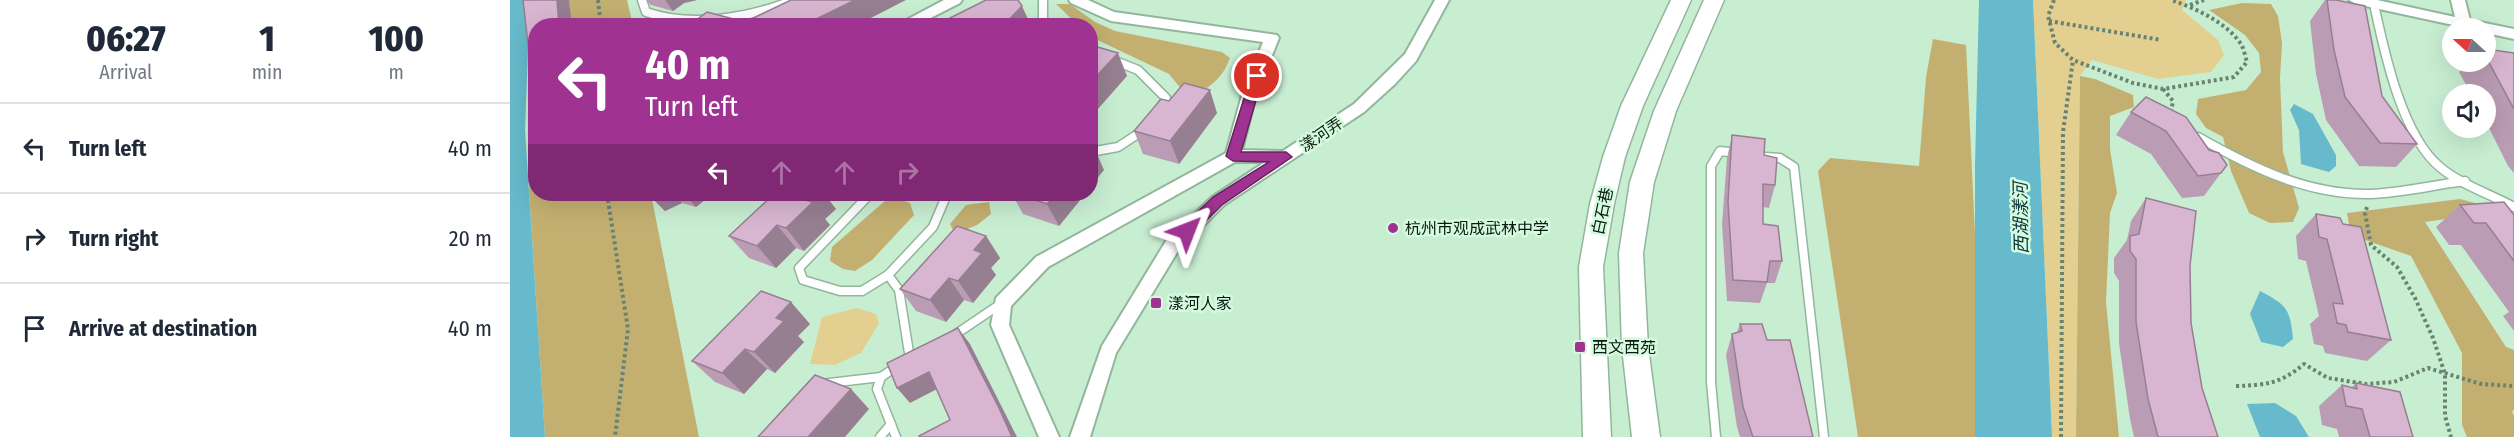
<!DOCTYPE html>
<html lang="en">
<head>
<meta charset="utf-8">
<style>
	body { margin:0; font-family:"Fira Sans Condensed","Noto Sans SC",sans-serif; background:#f2f2f3; color:#1f2937; height:100vh; display:flex; flex-direction:column; font-size:22px; white-space:nowrap }
	* { box-sizing:border-box; margin:0 }
	p { font-size:20px; color:#747a83 }
	.icon { flex:none; width:33px; height:33px; fill:none; stroke:currentColor; stroke-width:2; stroke-linecap:round; stroke-linejoin:round }
	.map { position:relative; flex:1; overflow:hidden }
	.sheet { display:flex; flex-direction:column; background:#fff; width:510px }
	.sheet>* { flex:none }
	.hud { position:absolute; left:18px; top:18px; width:570px; height:183px; border-radius:24px; box-shadow:0 6px 24px #0002; background:#a03392; color:#fff; overflow:hidden }
	.needle { width:39px; rotate:291deg }
	.buttons { position:absolute; left:1932px; top:18px; display:grid; gap:12px }
	.buttons a { display:grid; place-items:center; width:54px; height:54px; border-radius:50%; background:#fff; box-shadow:0 6px 24px #0002; font-size:30px }
	.pin { position:absolute; display:grid; place-items:center; width:51px; height:51px; color:#fff; margin:-26px; border:3px solid #fff; border-radius:50%; box-shadow:0 2px 6px #0007 }
	.me { position:absolute; width:66px; margin:-33px; rotate:45deg; stroke-linejoin:round; filter:drop-shadow(0 0 4px #0008) }
	.turn { display:flex; align-items:center; gap:21px; height:126px; padding:0 18px; font-size:27px }
	.turn .icon { width:78px; height:78px; stroke-width:2.5 }
	.turn b { display:block; font-size:42px; line-height:51px }
	.lanes { display:flex; align-items:center; height:57px; padding:0 18px; background:#0003; justify-content:center; gap:30px; direction:ltr }
	.lanes .off { opacity:.35 }
	.eta { display:flex; justify-content:space-evenly; align-items:center; height:102px; text-align:center }
	.eta b { font-size:36px; font-weight:800; line-height:42px }
	ul { padding:0; list-style:none }
	li { display:flex; align-items:center; gap:18px; height:90px; padding:0 18px; border-top:2px solid #e0e1e3 }
	li div { flex:1 }
	li b { display:block; font-size:22px }
	li em { font-style:normal }
	main { display:flex; flex:1; min-height:0 }
	.map>svg:first-child { display:block }
</style>
</head>
<body>
<main>
<section class="sheet">
<div class="eta">
<div><b>06:27</b><p>Arrival</p></div>
<div><b>1</b><p>min</p></div>
<div><b>100</b><p>m</p></div>
</div>
<ul>
<li><svg class="icon" aria-label="left" viewBox="0 0 24 24"><path d="M17 20v-9H6M10 6l-5 5 5 5"/></svg><div><b>Turn left</b></div><em>40 m</em></li>
<li><svg class="icon" aria-label="right" viewBox="0 0 24 24"><path d="M7 20v-9h11M14 6l5 5-5 5"/></svg><div><b>Turn right</b></div><em>20 m</em></li>
<li><svg class="icon" aria-label="arrive" viewBox="0 0 24 24"><path d="M6 21V4h12l-3 4 3 4H6"/></svg><div><b>Arrive at destination</b></div><em>40 m</em></li>
</ul>
</section>
<div class="map">
<svg width="2004" height="437" viewBox="0 0 2004 437">
	<rect width="100%" height="100%" fill="#c8eed2"/>
	<g fill="#e3d091">
		<path d="M1523,0H1676L1672,10L1708,40L1714,55L1701,72L1648,79L1582,60L1570,76L1566,437H1542Z"/>
		<path d="M347,308L366,314L369,323L351,353L325,365L300,364L312,317Z"/>
	</g>
	<g fill="#c3b071">
		<path d="M59,0H117L123,25H61Z"/>
		<path d="M1732,3L1761,4L1768,16L1772,43L1770,78L1773,152L1789,208L1783,222L1760,223L1739,213L1721,171L1713,137L1696,128L1686,114L1688,99L1736,90L1751,72L1749,53L1735,35L1699,10Z"/>
		<path d="M546,4H560L585,22L605,31L712,52L720,58C714,75 704,84 689,93L672,90L659,74L581,37L580,26L568,25Z"/>
		<path d="M1423,39L1456,45L1466,254L1465,437H1348L1308,171L1320,158L1409,166L1416,77Z"/>
		<path d="M1570,76L1585,79L1623,95L1624,107L1600,116V149L1607,193L1600,213L1596,302L1609,437H1566Z"/>
		<path d="M25,85L26,194H141L189,437H35L19,190L24,154L18,88Z"/>
		<path d="M389,199L400,203L404,215L362,260L345,271L333,269L320,261L322,247L376,200Z"/>
		<path d="M1950,199L1987,209L1958,216L1915,222L1996,347L2004,350V410L2002,411L2004,416V437H1957L1952,425V353L1901,256L1841,235L1837,213Z"/>
		<path d="M479,202L481,214L467,225L445,234L440,224L456,205Z"/>
	</g>
	<g fill="#66bacb">
		<path d="M0,0H20L15,130L35,437H0Z"/>
		<path d="M1469,0H1523L1542,437H1465V166Z"/>
		<path d="M1784,104L1803,114L1826,155V166L1819,172L1791,164L1789,130L1780,110Z"/>
		<path d="M1750,291C1777,305 1780,309 1783,339L1773,347L1751,342L1740,314Z"/>
		<path d="M1765,403L1786,416L1799,437H1750L1737,404Z"/>
	</g>
	<g fill="none" stroke-linecap="round" stroke-linejoin="round">
		<defs>
			<g id="service">
				<path d="M132,0L136,12C182,28 239,18 284,0"/>
				<path d="M533,0V26"/>
				<path d="M1864,4C1874,51 1892,137 1931,168C1952,185 1980,194 2004,207"/>
				<path d="M580,51L628,70L656,98L651,108"/>
				<path d="M1688,137C1741,167 1797,195 1860,194C1892,193 1923,185 1955,181"/>
				<path d="M580,152L608,147L634,130"/>
				<path d="M1256,157L1270,158L1284,167L1314,437"/>
				<path d="M360,194L289,268L293,280L330,291H352L378,275L423,227L437,194"/>
				<path d="M411,194H440"/>
				<path d="M378,275L389,290L400,359"/>
				<path d="M443,336L492,303"/>
				<path d="M311,384L371,377"/>
				<path d="M370,437L381,424"/>
				<path d="M386,437L367,389L371,377L389,365"/>
				<path d="M1206,437L1201,382V166L1210,151L1228,153"/>
			</g>
			<g id="minor">
				<path d="M434,0H452L450,3L405,26H385Z"/>
				<path d="M559,0H578L604,12L767,35L769,38L746,95L732,150L773,151L844,104L895,54L925,0H939L906,61L885,84L854,112L714,205L668,251L606,353L580,437H560L592,346L656,241L702,197L755,162H725L538,267L501,306L499,325L549,437H529L481,325L486,298L526,257L716,153L732,95L753,42L601,21L561,3Z"/>
				<path d="M1839,0H1867L1945,17L1941,0H1955L1960,20L2004,29V39L1976,33V28H1957L1846,4Z"/>
			</g>
			<g id="secondary">
				<path d="M1161,0H1181L1133,106L1115,157L1104,204L1093,267L1101,437H1073L1069,267L1080,204L1093,157L1111,106Z"/>
				<path d="M1194,0H1214L1166,111L1144,182L1133,253L1138,347L1150,437H1122L1112,347L1109,253L1120,182L1144,111Z"/>
			</g>
		</defs>
		<use href="#service" stroke="#92b69c" stroke-width="11"/>
		<use href="#minor" stroke="#92b69c" stroke-width="4"/>
		<use href="#secondary" stroke="#92b69c" stroke-width="3"/>
		<g stroke="#6a8371" stroke-width="4" stroke-dasharray="3 3" stroke-linecap="butt">
			<path d="M88,0L91,26"/>
			<path d="M1544,0L1538,16L1545,43L1563,60L1623,83L1653,89L1724,77L1737,62C1735,56 1734,49 1731,44C1716,22 1685,8 1661,0"/>
			<path d="M1680,5L1694,0"/>
			<path d="M1539,21L1651,40"/>
			<path d="M1653,89L1663,101L1661,112"/>
			<path d="M97,194L118,329L105,437"/>
			<path d="M1857,207L1855,213L1861,245L1887,267L1905,298L1923,338L1935,374V416L1941,437"/>
			<path d="M1726,386C1756,385 1770,384 1794,364L1818,378L1856,384L1884,382L1918,368L1971,384L2004,386"/>
			<path d="M1551,437L1553,132L1563,60"/>
		</g>
		<use href="#service" stroke="#fff" stroke-width="8"/>
		<use href="#minor" fill="#fff" fill-rule="evenodd"/>
		<use href="#secondary" fill="#fff" fill-rule="evenodd"/>
	</g>
	<g fill="#ba9db4">
		<path d="M136,0H187L174,3L163,11L141,5Z"/>
		<path d="M1815,0H1826L1872,96L1907,144L1886,167L1849,166L1816,120L1806,74L1800,21Z"/>
		<path d="M1976,49L2004,53V173L1998,166L1976,122V94H1961L1949,72L1959,62H1976Z"/>
		<path d="M1621,112L1676,117L1711,173L1694,196L1672,198L1641,154L1606,135Z"/>
		<path d="M707,113L669,164L633,154L624,131Z"/>
		<path d="M1222,135L1254,155L1265,185L1259,208L1253,207V224L1272,261L1265,283H1257L1250,303L1217,301L1212,224L1217,158Z"/>
		<path d="M138,194H202L186,207L172,203L155,211Z"/>
		<path d="M264,194H314L326,209L315,219L320,225L294,251L286,248L266,268L239,258L219,236Z"/>
		<path d="M502,194H575L549,226L513,214Z"/>
		<path d="M1636,198L1680,266L1681,323L1692,388L1708,437H1624L1620,419L1609,343V281L1604,273V258L1617,240L1621,221Z"/>
		<path d="M1950,205L2004,215V331L1993,316L1999,312L1951,245H1939L1926,227Z"/>
		<path d="M1806,214L1881,340L1857,361L1815,353L1813,346L1804,344L1800,324L1809,316L1796,261L1788,259L1786,236Z"/>
		<path d="M476,236L490,258L481,268L486,275L463,303L454,300L436,322L406,311L390,289Z"/>
		<path d="M300,324L288,336L294,342L265,373L257,369L234,394L205,382L182,361Z"/>
		<path d="M1230,324L1257,340L1303,437H1230L1227,427L1216,355L1222,334L1227,332Z"/>
		<path d="M1846,383L1903,437H1829L1827,429L1812,425L1809,406L1832,385L1841,388Z"/>
	</g>
	<g fill="#977f92">
		<path d="M47,0H59L62,26H49Z"/>
		<path d="M155,0H187L174,3L163,11Z"/>
		<path d="M345,0H396L345,26H292Z"/>
		<path d="M512,6L521,26H493Z"/>
		<path d="M26,51V60L19,53Z"/>
		<path d="M608,53L617,76L580,118V83Z"/>
		<path d="M700,90L707,113L669,164L660,141Z"/>
		<path d="M584,147L594,170L580,187V152Z"/>
		<path d="M138,194H163L172,203L155,211Z"/>
		<path d="M174,194H202L186,207Z"/>
		<path d="M301,194H314L326,209L315,219L320,225L294,251L276,228L295,200Z"/>
		<path d="M546,194H575L549,226L537,204Z"/>
		<path d="M267,225L286,248L266,268L247,246Z"/>
		<path d="M476,236L490,258L481,268L486,275L463,303L448,281L464,250Z"/>
		<path d="M439,278L454,300L436,322L420,300Z"/>
		<path d="M281,302L300,324L288,336L294,342L265,373L244,352L266,318Z"/>
		<path d="M448,328L460,344L507,437H502Z"/>
		<path d="M235,349L257,369L234,394L212,373Z"/>
		<path d="M419,372L431,387L400,403L387,388Z"/>
		<path d="M341,389L359,409L335,437H298Z"/>
	</g>
	<g fill="#d8b6d1" stroke="#977f92" stroke-width="1.5">
		<path d="M13,0H47L49,26H26V51L19,53Z"/>
		<path d="M281,0H345L292,26H175L182,23L197,12L235,22Z"/>
		<path d="M476,0H508L512,6L493,26H424Z"/>
		<path d="M1817,0H1826L1855,6L1872,96L1907,144L1870,143L1835,97L1824,50Z"/>
		<path d="M584,46L608,53L580,83V50Z"/>
		<path d="M1976,49L2004,53V109L1976,57Z"/>
		<path d="M674,83L700,90L660,141L624,131L651,99L659,101Z"/>
		<path d="M1636,97L1676,117L1699,150L1709,153L1717,165L1711,173L1688,176L1656,131L1621,112Z"/>
		<path d="M1222,135L1255,139L1254,155L1267,158L1265,185L1253,184V224L1268,226L1272,261H1260L1257,282L1223,280L1218,202Z"/>
		<path d="M264,194H301L295,200L303,202L276,228L267,225L247,246L219,236Z"/>
		<path d="M506,194H546L537,204Z"/>
		<path d="M1636,198L1686,211L1680,266L1681,323L1692,388L1708,437H1648L1638,399L1626,322V259L1620,251V236L1629,234Z"/>
		<path d="M1994,202L2004,215V261L1976,223H1964L1950,205Z"/>
		<path d="M1806,214L1830,218L1833,224L1851,227L1881,340L1838,332L1836,325L1827,323L1823,303L1833,304L1817,239L1809,237Z"/>
		<path d="M447,226L476,236L464,250L472,253L448,281L439,278L420,300L390,289Z"/>
		<path d="M251,291L281,302L266,318L274,321L244,352L235,349L212,373L182,361Z"/>
		<path d="M1230,324H1252L1257,340H1280L1303,437H1243L1233,407L1222,334L1232,331Z"/>
		<path d="M448,328L489,408L502,437H410L409,436L440,420L419,372L387,388L377,363Z"/>
		<path d="M305,375L341,389L298,437H248Z"/>
		<path d="M1846,383L1890,392L1903,437H1860L1852,409L1836,406L1832,385L1847,389Z"/>
	</g>
	<path fill="#a03392" stroke="#68215f" stroke-width="1.5" d="M747,72L753,76L731,152H776L782,157L712,205L682,235H672L670,231L672,227L703,197L759,162L723,161L716,156L741,76Z"/>
	<g fill="#a03392" stroke="#d5fbdf" stroke-width="2">
		<circle cx="883" cy="228" r="6"/>
		<rect x="640" y="297" width="12" height="12" rx="3"/>
		<rect x="1064" y="341" width="12" height="12" rx="3"/>
	</g>
	<g text-anchor="middle" stroke-width="5" stroke-linejoin="round" paint-order="stroke">
		<g font-size="16" fill="#0c1910" stroke="#d5fbdf">
			<text transform="translate(811 134) rotate(-34)" y="6">漾河弄</text>
			<text transform="translate(1092 211) rotate(-78)" y="6">白石巷</text>
		</g>
		<g font-size="16" fill="#0c1910" stroke="#d5fbdf" text-anchor="start">
			<text x="895" y="234">杭州市观成武林中学</text>
			<text x="658" y="309">漾河人家</text>
			<text x="1082" y="353">西文西苑</text>
		</g>
		<g font-size="18" font-style="italic" fill="#0a343b" stroke="#d5fbdf">
			<text transform="translate(1511 218) rotate(-91)" y="6">西湖漾河</text>
		</g>
	</g>
</svg>
<div class="buttons">
<a><svg class="needle" viewBox="-14 -14 28 28"><path d="M0-13l5 13h-10z" fill="#e53935"/><path d="M0 13l5-13h-10z" fill="#747a83"/></svg></a>
<a><svg class="icon" aria-label="sound" viewBox="0 0 24 24"><path d="M4 9h4l5-4v14l-5-4H4zM17 9q2 3 0 6"/></svg></a>
</div>
<div class="pin" style="left:747px;top:76px;background:#d93025"><svg class="icon" aria-label="arrive" viewBox="0 0 24 24"><path d="M6 21V4h12l-3 4 3 4H6"/></svg></div>
<svg class="me" style="left:677px;top:231px" viewBox="-20 -20 40 40"><path d="M0-17L14 15 0 8-14 15z" fill="#a03392" stroke="#fff" stroke-width="4"/></svg>
<div class="hud">
<div class="turn"><svg class="icon" aria-label="left" viewBox="0 0 24 24"><path d="M17 20v-9H6M10 6l-5 5 5 5"/></svg><div><b>40 m</b>Turn left</div></div>
<div class="lanes"><svg class="icon" aria-label="left" viewBox="0 0 24 24"><path d="M17 20v-9H6M10 6l-5 5 5 5"/></svg><svg class="icon off" aria-label="ahead" viewBox="0 0 24 24"><path d="M12 20V5M6 11l6-6 6 6"/></svg><svg class="icon off" aria-label="ahead" viewBox="0 0 24 24"><path d="M12 20V5M6 11l6-6 6 6"/></svg><svg class="icon off" aria-label="right" viewBox="0 0 24 24"><path d="M7 20v-9h11M14 6l5 5-5 5"/></svg></div>
</div>
</div>
</main>
</body>
</html>
